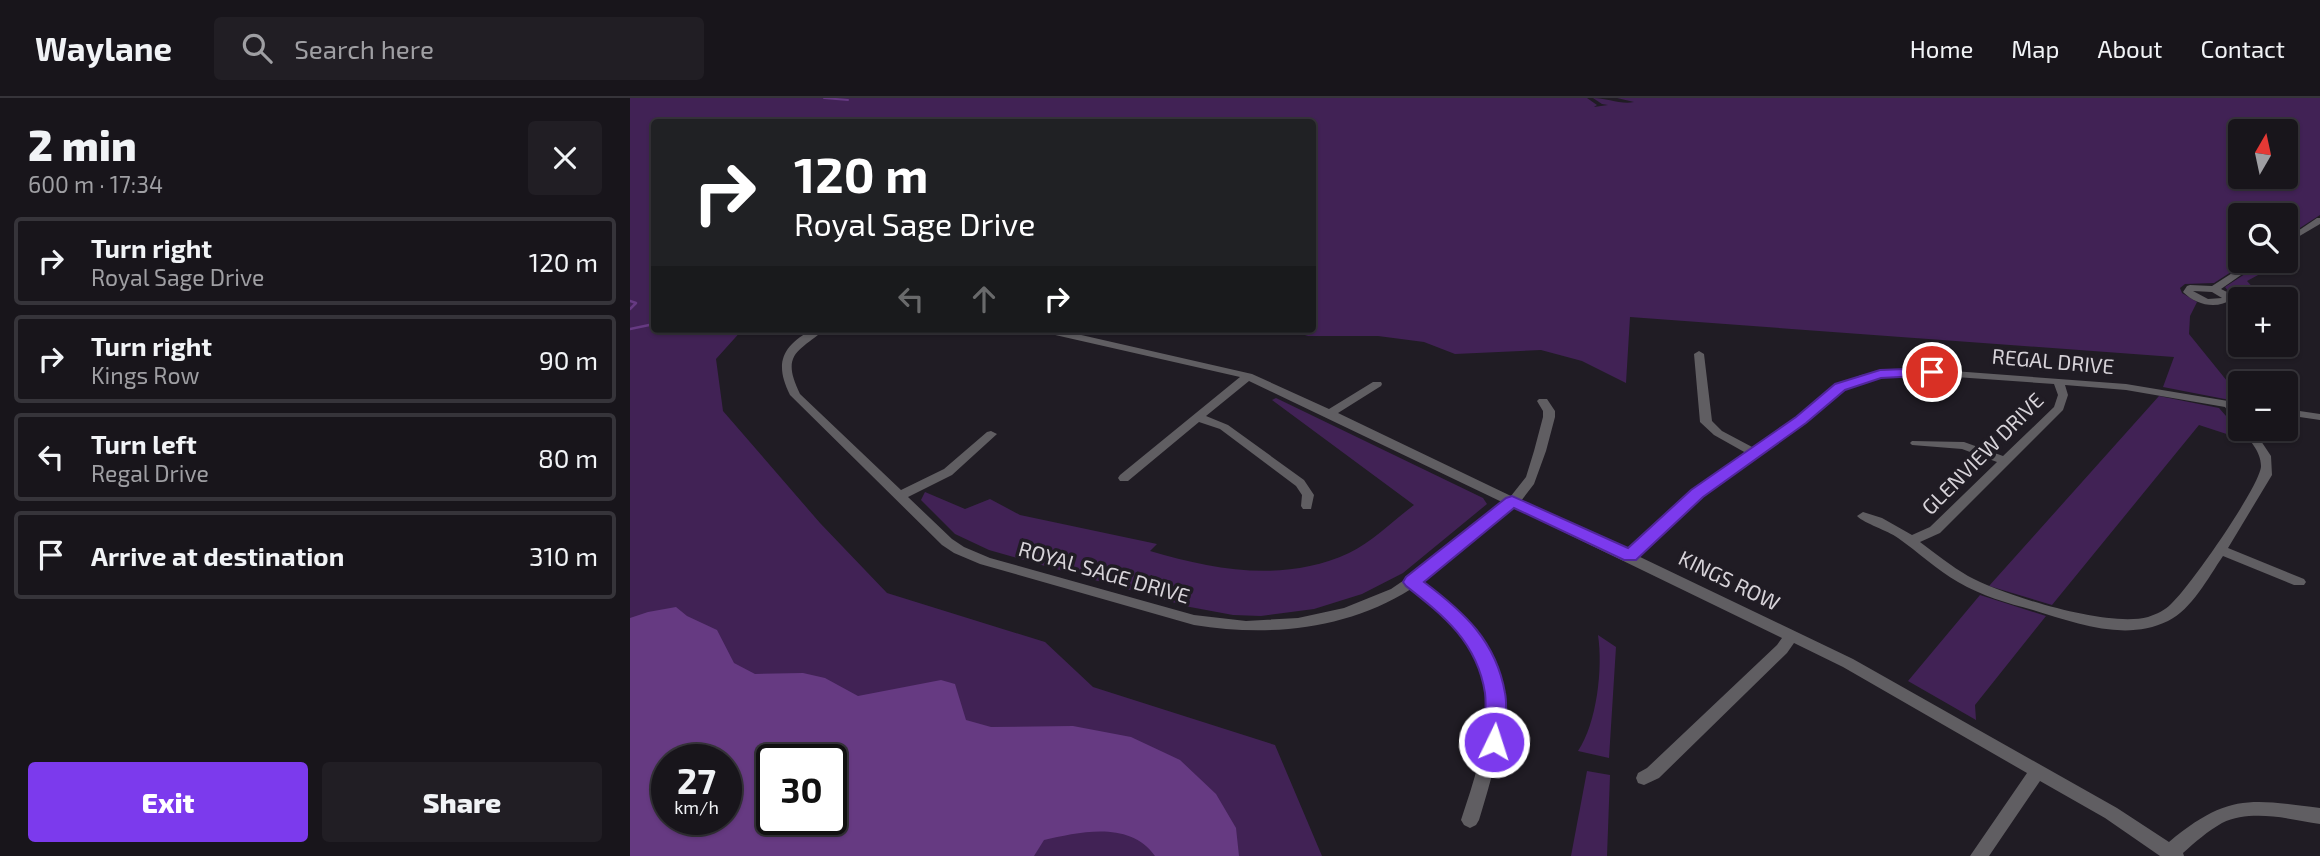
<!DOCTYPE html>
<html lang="en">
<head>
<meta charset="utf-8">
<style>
	body { margin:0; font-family:"Exo 2",sans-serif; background:#211e24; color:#f1f3f6; height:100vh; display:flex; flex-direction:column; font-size:26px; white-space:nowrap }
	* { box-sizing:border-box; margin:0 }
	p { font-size:23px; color:#9f9fa3 }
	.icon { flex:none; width:38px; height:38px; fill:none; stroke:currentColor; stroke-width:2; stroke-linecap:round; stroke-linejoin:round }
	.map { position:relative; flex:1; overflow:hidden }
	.drawer { display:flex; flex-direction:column; background:#18151b; width:630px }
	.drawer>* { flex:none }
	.hud { position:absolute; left:21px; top:21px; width:665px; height:214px; border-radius:7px; box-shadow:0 2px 5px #0004,0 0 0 2px #36343a; background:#202124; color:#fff; overflow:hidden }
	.needle { width:46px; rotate:9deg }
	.buttons { position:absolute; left:1598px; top:21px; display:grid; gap:14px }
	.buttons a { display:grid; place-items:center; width:70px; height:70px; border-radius:7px; background:#18151b; box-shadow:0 2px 5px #0004,0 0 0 2px #36343a; font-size:35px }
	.speed { position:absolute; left:21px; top:646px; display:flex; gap:14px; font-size:35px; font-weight:700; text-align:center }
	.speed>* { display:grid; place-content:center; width:91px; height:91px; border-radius:50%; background:#18151b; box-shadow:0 2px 5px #0004,0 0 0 2px #36343a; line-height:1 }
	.speed small { font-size:18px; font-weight:400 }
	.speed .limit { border:4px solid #111; border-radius:10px; background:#fff; color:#111 }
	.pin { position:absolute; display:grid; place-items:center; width:60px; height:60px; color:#fff; margin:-30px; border:4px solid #fff; border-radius:50%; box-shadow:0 2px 7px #0007 }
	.me { position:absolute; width:77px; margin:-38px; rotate:4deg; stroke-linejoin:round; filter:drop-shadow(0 0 5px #0008) }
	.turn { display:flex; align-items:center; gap:24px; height:147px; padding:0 28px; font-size:32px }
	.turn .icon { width:91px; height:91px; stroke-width:2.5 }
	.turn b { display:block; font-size:49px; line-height:60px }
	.lanes { display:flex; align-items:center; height:66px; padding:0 28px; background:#0003; justify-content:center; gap:35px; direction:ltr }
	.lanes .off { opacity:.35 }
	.round { display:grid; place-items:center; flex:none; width:74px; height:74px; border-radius:7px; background:#211e24 }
	.overview { display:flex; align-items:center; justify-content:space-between; height:119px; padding:0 28px }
	h1 { font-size:42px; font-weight:800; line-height:52px }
	.action { display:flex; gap:14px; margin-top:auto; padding:14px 28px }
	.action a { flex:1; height:80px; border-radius:7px; background:#7c3aed; color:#fff; font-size:28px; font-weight:800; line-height:80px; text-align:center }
	.action a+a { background:#211e24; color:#f1f3f6 }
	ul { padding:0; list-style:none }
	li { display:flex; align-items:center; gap:21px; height:88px; margin:0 14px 10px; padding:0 14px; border:4px solid #36343a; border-radius:7px }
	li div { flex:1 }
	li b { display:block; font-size:26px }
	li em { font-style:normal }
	header { display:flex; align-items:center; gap:42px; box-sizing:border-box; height:98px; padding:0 35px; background:#18151b; border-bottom:2px solid #36343a }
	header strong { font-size:33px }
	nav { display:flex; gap:38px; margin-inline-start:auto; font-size:24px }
	.search { width:490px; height:63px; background:#211e24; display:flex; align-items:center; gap:18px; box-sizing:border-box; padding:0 24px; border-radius:7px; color:#9f9fa3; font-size:26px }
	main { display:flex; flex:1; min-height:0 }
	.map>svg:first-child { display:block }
</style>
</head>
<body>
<header>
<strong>Waylane</strong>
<div class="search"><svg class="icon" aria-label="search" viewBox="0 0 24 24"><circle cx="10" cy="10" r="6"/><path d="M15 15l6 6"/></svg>Search here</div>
<nav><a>Home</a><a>Map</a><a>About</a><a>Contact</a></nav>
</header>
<main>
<section class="drawer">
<div class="overview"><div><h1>2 min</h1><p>600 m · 17:34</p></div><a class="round"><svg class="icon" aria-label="close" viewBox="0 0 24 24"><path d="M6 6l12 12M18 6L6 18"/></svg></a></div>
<ul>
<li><svg class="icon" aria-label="right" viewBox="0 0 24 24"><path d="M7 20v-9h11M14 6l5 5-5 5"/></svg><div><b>Turn right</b><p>Royal Sage Drive</p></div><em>120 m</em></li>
<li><svg class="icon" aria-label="right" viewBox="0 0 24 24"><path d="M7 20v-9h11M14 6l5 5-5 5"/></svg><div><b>Turn right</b><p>Kings Row</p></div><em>90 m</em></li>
<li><svg class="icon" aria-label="left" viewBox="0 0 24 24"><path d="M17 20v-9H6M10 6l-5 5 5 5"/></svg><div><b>Turn left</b><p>Regal Drive</p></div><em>80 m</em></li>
<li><svg class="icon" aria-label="arrive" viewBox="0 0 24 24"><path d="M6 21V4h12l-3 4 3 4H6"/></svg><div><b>Arrive at destination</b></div><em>310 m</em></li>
</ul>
<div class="action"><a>Exit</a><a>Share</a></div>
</section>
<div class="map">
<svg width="1690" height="758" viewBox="0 0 1690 758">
	<rect width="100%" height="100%" fill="#201c24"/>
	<g fill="#412255" fill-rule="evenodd">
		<path d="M0,0H957L967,7L964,9L978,7L972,6L963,0C976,0 992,7 1004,4L987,0H1690V117L1656,139V117H1610V163H1618L1584,185L1555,186L1550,190L1552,195L1567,204L1560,218L1559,236L1610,299V304L1533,289L1544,259L1000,219L996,285L952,263L911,252L825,256L794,244L748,238H678L656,231H682V24H24V231H113L86,261L93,313L190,425L257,495L415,544L463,589L645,647L692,758H0ZM1610,33H1656V79H1610ZM37,662H96V721H37ZM142,662H201V721H142Z"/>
		<path d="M1635,163H1654L1617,183L1628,195L1627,201H1610V208L1598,207L1605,202L1595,189Z"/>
		<path d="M1529,298L1589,310L1618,343L1569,327L1422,507L1359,488Z"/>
		<path d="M646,300L853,400L857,406L773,475L732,496L684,511L631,518L603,517L560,509L359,452L325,436L291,402L295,394L335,411L360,401L390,417L527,446L520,453C585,472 654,485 719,455C742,444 764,422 784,407L642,302Z"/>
		<path d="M1350,497L1416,518L1345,607L1346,622L1278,583Z"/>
		<path d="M968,537L986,549L979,660L948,653C967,625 973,570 968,537Z"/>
		<path d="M957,673L980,677L977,758H941Z"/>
	</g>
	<path fill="#663a82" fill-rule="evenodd" d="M46,509L57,518L87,532L104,565L125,576L173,575L195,580L228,598L311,582L325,586L336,622L361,629L443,628L501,639L550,662L586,696L606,730L609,758H525C500,722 449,734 414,742L404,758H0V520L18,514ZM37,662H96V721H37ZM142,662H201V721H142Z"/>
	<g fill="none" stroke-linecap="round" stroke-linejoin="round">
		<path stroke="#663a82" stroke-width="2" d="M194,0L218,2"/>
		<g stroke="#663a82" stroke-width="2.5">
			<path d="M0,203L6,205L0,211"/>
			<path d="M0,231L24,226"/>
		</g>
		<g fill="#605e62" fill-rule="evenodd">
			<path d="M1687,120H1690V126L1656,146V141Z"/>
			<path d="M1621,163H1631L1591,191L1597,194L1602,201C1587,212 1566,207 1553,194L1557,188L1560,187L1582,188ZM1563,193L1582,194L1592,200L1578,201Z"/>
			<path d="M183,231H195C169,254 150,255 170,296L271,392L314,371L357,334L361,333L367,336L322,377L278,399L322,441L334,449L360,460L564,517L616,523L668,520L714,510L761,491L789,472L874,405L619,283L576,318L598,327L674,382L684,397L681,411H673L671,408L672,397L666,388L590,331L569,324L498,383H490L488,380L490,377L610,279L412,234L407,231H425L622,276L699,311L743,284H751L752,286L751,288L708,315L881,398L896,379L904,353L913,319V313L907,303L909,301H917L925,313V319L916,353L904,386L891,403L997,453L1063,392L1116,355L1084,337L1070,324L1064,256L1069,253L1074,256L1082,323L1092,333L1124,350L1167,320L1196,293L1231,277L1283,270L1496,286L1610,305V311H1608L1610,314V325L1606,324L1595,309L1496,292L1435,287L1438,297L1433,312L1310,435L1290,444C1306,456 1321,468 1338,478C1375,498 1478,530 1518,519C1527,516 1535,512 1541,506C1559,490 1631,387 1631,368C1631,353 1619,342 1611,331H1623L1641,358L1642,377L1598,450L1674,481L1676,484L1674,487H1664L1593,458C1578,480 1562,511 1538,523C1495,544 1446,525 1403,512C1377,505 1352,498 1328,484C1307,472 1288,454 1268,440C1257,432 1235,426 1227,418L1233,414L1252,420L1282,437L1300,429L1367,364L1332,351L1282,347L1280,345L1282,343L1334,344L1373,358L1424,309L1428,297L1424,286L1283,276L1237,282L1204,297L1175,324L1071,398L1008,458L1223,561L1487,710L1539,744C1597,696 1619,701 1690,710V726C1659,721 1622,711 1592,725C1578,733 1565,744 1553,755L1554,758H1530L1475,720L1410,683L1359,758H1340L1397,675L1213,569L1164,545L1157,555L1029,680L1014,687L1008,685L1006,680L1008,675L1017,670L1147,547L1152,540L884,410L791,484C810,499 828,513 844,531C891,588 868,659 849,722L846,727L840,730L834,727L831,722C850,664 874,598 836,542C822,522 801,506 781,491C716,532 639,539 564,527L350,466L324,455L312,447L160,297C144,265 152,248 183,231Z"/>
			<path d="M1656,311L1690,316V322L1656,317Z"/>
		</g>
	</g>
	<path fill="#7c3aed" stroke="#51269a" stroke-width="2" d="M1302,270L1307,271V277L1251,280L1215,292L1176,325L1073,399L1006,462H994L884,410L794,484C834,514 866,543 875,595C878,610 875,629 874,644L871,650L864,653L856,650L853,644C854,629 857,610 855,595C847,544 814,518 776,488L773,484L776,479L876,400L882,398L998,450L1061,392L1166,319L1205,286L1250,272Z"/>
	<g text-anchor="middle" stroke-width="7" stroke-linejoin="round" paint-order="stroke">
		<g font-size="21" fill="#d7d3d9" stroke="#201c24">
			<text transform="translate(1423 264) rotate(5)" y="7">REGAL DRIVE</text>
			<text transform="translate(1353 356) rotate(-45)" y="7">GLENVIEW DRIVE</text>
			<text transform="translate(474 475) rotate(16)" y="7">ROYAL SAGE DRIVE</text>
			<text transform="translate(1099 483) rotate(26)" y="7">KINGS ROW</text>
		</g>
	</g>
</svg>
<div class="buttons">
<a><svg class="needle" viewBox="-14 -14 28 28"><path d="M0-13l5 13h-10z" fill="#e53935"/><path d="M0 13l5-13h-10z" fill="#9f9fa3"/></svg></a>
<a><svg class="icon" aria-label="search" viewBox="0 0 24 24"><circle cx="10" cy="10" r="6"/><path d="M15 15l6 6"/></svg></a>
<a>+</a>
<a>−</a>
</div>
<div class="speed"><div>27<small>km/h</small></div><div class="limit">30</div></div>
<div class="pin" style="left:1302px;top:274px;background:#d93025"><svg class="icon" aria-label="arrive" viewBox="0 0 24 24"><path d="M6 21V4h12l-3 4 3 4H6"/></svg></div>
<svg class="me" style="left:864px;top:644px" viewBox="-20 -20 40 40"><circle r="17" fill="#7c3aed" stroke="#fff" stroke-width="3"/><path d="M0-11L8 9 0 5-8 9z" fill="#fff"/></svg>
<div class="hud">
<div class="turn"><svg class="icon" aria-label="right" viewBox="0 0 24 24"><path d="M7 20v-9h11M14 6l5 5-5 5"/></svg><div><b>120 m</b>Royal Sage Drive</div></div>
<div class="lanes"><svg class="icon off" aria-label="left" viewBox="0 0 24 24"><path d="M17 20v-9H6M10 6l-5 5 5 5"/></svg><svg class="icon off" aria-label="ahead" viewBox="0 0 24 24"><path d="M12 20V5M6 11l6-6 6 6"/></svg><svg class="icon" aria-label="right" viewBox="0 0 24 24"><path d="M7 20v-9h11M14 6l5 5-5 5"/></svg></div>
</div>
</div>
</main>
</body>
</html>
